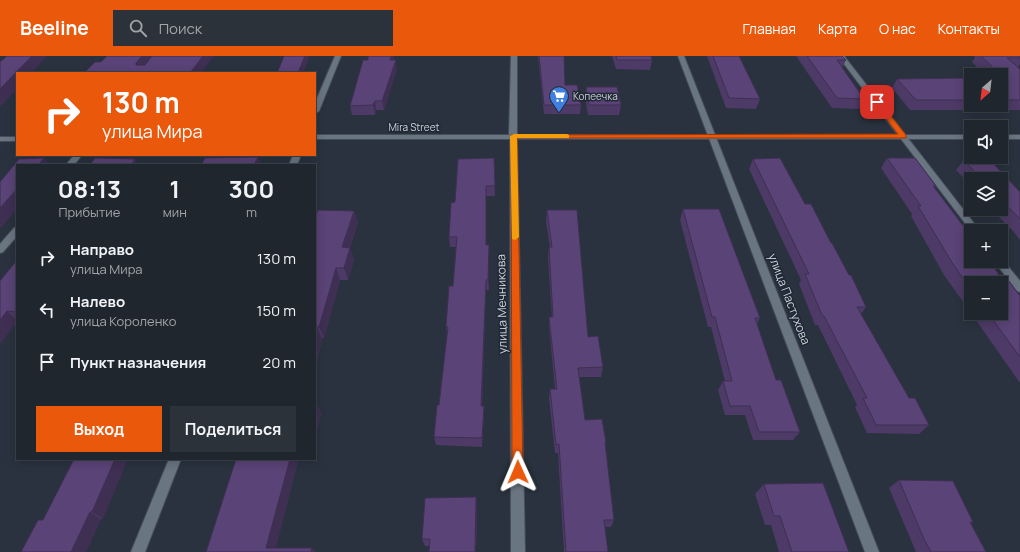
<!DOCTYPE html>
<html lang="ru">
<head>
<meta charset="utf-8">
<style>
	body { margin:0; font-family:Manrope,sans-serif; background:#2c323a; color:#f1f3f6; height:100vh; display:flex; flex-direction:column; font-size:15px; white-space:nowrap }
	* { box-sizing:border-box; margin:0 }
	p { font-size:13px; color:#a1a5aa }
	.icon { flex:none; width:22px; height:22px; fill:none; stroke:currentColor; stroke-width:2; stroke-linecap:round; stroke-linejoin:round }
	.map { position:relative; flex:1; overflow:hidden }
	.sheet { position:absolute; left:16px; top:108px; width:300px; height:296px; display:flex; flex-direction:column; background:#1f262e; border-radius:0px; box-shadow:0 2px 10px #0003,0 0 0 1px #3c434a }
	.sheet>* { flex:none }
	.guide { position:absolute; left:16px; top:16px; width:300px; height:84px; border-radius:0px; box-shadow:0 2px 10px #0003,0 0 0 1px #3c434a; background:#ea580c; color:#fff; overflow:hidden }
	.needle { width:26px; rotate:208deg }
	.buttons { position:absolute; left:964px; top:12px; display:grid; gap:8px }
	.buttons a { display:grid; place-items:center; width:44px; height:44px; border-radius:0px; background:#1f262e; box-shadow:0 2px 10px #0003,0 0 0 1px #3c434a; font-size:20px }
	.pin { position:absolute; display:grid; place-items:center; width:34px; height:34px; color:#fff; margin:-17px; border-radius:8px; box-shadow:0 2px 6px #0006 }
	.me { position:absolute; width:44px; margin:-22px; rotate:359deg; stroke-linejoin:round; filter:drop-shadow(0 0 3px #0008) }
	.turn { display:flex; align-items:center; gap:14px; height:84px; padding:0 20px; font-size:18px }
	.turn .icon { width:52px; height:52px; stroke-width:2.5 }
	.turn b { display:block; font-size:28px; line-height:34px }
	.eta { display:flex; justify-content:space-evenly; align-items:center; height:68px; text-align:center }
	.eta b { font-size:24px; font-weight:700; line-height:28px }
	.action { display:flex; gap:8px; margin-top:auto; padding:8px 20px }
	.action a { flex:1; height:46px; border-radius:0px; background:#ea580c; color:#fff; font-size:16px; font-weight:700; line-height:46px; text-align:center }
	.action a+a { background:#2c323a; color:#f1f3f6 }
	ul { padding:0; list-style:none }
	li { display:flex; align-items:center; gap:12px; height:52px; padding:0 20px }
	li div { flex:1 }
	li b { display:block; font-size:15px }
	li em { font-style:normal }
	header { display:flex; align-items:center; gap:24px; box-sizing:border-box; height:56px; padding:0 20px; background:#ea580c; color:#fff }
	header strong { font-size:19px }
	nav { display:flex; gap:22px; margin-inline-start:auto; font-size:14px }
	.search { width:280px; height:36px; background:#2c323a; display:flex; align-items:center; gap:10px; box-sizing:border-box; padding:0 14px; border-radius:0px; color:#a1a5aa; font-size:15px }
	.map>svg:first-child { display:block }
</style>
</head>
<body>
<header>
<strong>Beeline</strong>
<div class="search"><svg class="icon" aria-label="search" viewBox="0 0 24 24"><circle cx="10" cy="10" r="6"/><path d="M15 15l6 6"/></svg>Поиск</div>
<nav><a>Главная</a><a>Карта</a><a>О нас</a><a>Контакты</a></nav>
</header>
<div class="map">
<svg width="1020" height="496" viewBox="0 0 1020 496">
	<rect width="100%" height="100%" fill="#29323e"/>
	<g fill="none" stroke-linecap="round" stroke-linejoin="round">
		<defs>
			<g id="minor">
				<path d="M335,0H341L319,55L315,57V47Z"/>
				<path d="M678,0H684L879,496H865Z"/>
				<path d="M838,0H844L980,175H971Z"/>
				<path d="M510,78H516L517,80L525,496H511Z"/>
				<path d="M74,99H82L74,109H66Z"/>
				<path d="M293,99H301L297,109H289Z"/>
				<path d="M17,171V180L3,196L0,197V188L14,172Z"/>
				<path d="M1001,202L1020,225V236L1017,235L994,205H1001Z"/>
				<path d="M169,403H181L145,496H131Z"/>
			</g>
			<g id="secondary">
				<path d="M511,0H517V79H971V83H315V79H509Z"/>
				<rect x="1001" y="79" width="19" height="4"/>
				<rect x="0" y="81" width="17" height="4"/>
			</g>
		</defs>
		<use href="#minor" stroke="#454e58" stroke-width="2"/>
		<use href="#secondary" stroke="#454e58" stroke-width="2"/>
		<use href="#minor" fill="#6a7582" fill-rule="evenodd"/>
		<use href="#secondary" fill="#6a7582" fill-rule="evenodd"/>
	</g>
	<g fill="#4d3a66">
		<path d="M368,0H394L393,4L397,13L384,54H376L375,59H352L350,50L368,4Z"/>
		<path d="M538,0H564L565,29L581,49L580,58H544Z"/>
		<path d="M612,0H651L652,4L650,14L616,13Z"/>
		<path d="M707,0H739L760,43L756,53L726,52Z"/>
		<path d="M796,0H842L846,4L842,12L864,43L859,53L832,52Z"/>
		<path d="M974,0H1020V8L1018,11L1020,13V54H910L892,32L897,23L971,22V49H1001V19H985L972,6L975,1Z"/>
		<path d="M586,31L621,49L619,59H588L585,41Z"/>
		<path d="M494,102L495,140H486V189H489V234H486L482,350L484,359L482,391L436,389L434,381L439,349L447,278L446,271L453,230L456,191H450L449,181L455,146Z"/>
		<path d="M887,102L936,130L935,132L999,219L1020,240V327L971,257H1001L971,227V257L944,219L911,160L912,158L881,112Z"/>
		<path d="M753,103L805,148L831,187L866,251L861,258L909,342L929,369L919,378L867,377L855,351L857,349L818,269H815L799,228L801,224L749,113Z"/>
		<path d="M989,103L1020,136V184L1013,175L991,153H1001V123H971V130L956,114L964,104Z"/>
		<path d="M683,153L760,262L757,268L776,324L800,376L793,384H753L745,359H725L718,334L723,325H725L711,271H708L680,164Z"/>
		<path d="M547,154L588,281L603,311L601,321H579L585,364L606,386L605,390L614,464L611,471H605L608,496H564L558,397H555L549,342L550,333H555L549,270V261H552L548,201L549,191H550L546,165Z"/>
		<path d="M354,155L358,167L350,192L354,204L348,224H340L324,282H322L315,317V162Z"/>
		<path d="M17,204V265L0,288Z"/>
		<path d="M74,403L103,463H101L86,496H21L43,464Z"/>
		<path d="M899,424L973,466L971,467L986,496H916L889,432Z"/>
		<path d="M764,428L849,496H779L771,469H765L755,438Z"/>
		<path d="M476,441L477,449L476,496H429V490H425L422,483Z"/>
	</g>
	<g fill="#3f2f53">
		<path d="M32,0H47L32,17H17V33L0,51V33Z"/>
		<path d="M142,0H154L141,16L136,9V7Z"/>
		<path d="M203,0H214L201,17H190Z"/>
		<path d="M305,0H310L303,17H298Z"/>
		<path d="M391,0H394L391,13L390,4Z"/>
		<path d="M396,4L397,13L384,54L382,45Z"/>
		<path d="M375,45L376,54L375,59L373,49Z"/>
		<path d="M258,101L261,109H254Z"/>
		<path d="M44,102L49,109H38Z"/>
		<path d="M135,103L139,109H131Z"/>
		<path d="M17,133V153L0,173V152Z"/>
		<path d="M354,155L358,167L346,203L342,191Z"/>
		<path d="M489,189V234L488,224Z"/>
		<path d="M350,192L354,204L348,224L344,212Z"/>
		<path d="M336,212L340,224L324,282L319,271Z"/>
		<path d="M486,224V234L482,359L481,350Z"/>
		<path d="M7,255L17,265L0,288V264Z"/>
		<path d="M317,271L322,282L315,317V280Z"/>
		<path d="M316,347L322,357L315,383V352Z"/>
		<path d="M484,350V359L482,391V382Z"/>
		<path d="M115,403H128L103,463L92,456Z"/>
		<path d="M290,403H299L275,496L266,492Z"/>
		<path d="M476,441L477,449L476,496H475Z"/>
		<path d="M90,456L101,463L86,496H71Z"/>
		<path d="M312,492L316,496H311Z"/>
	</g>
	<g fill="#5a4377" stroke="#3f2f53">
		<path d="M7,0H32L0,33V6Z"/>
		<path d="M107,0H142L136,7V9H145L152,0H203L190,17H84L95,6H101Z"/>
		<path d="M284,0H305L298,17H277Z"/>
		<path d="M368,0H391L390,4H396L382,45H375L373,49L350,50L363,4H368Z"/>
		<path d="M539,0H564L565,29H577L581,49H544Z"/>
		<path d="M616,0H651L652,4H617Z"/>
		<path d="M713,0H739L760,43L729,42Z"/>
		<path d="M807,0H842L846,4H837L864,43L837,42Z"/>
		<path d="M981,0H1020V2H1007L1020,13V44H1001V22H1004Z"/>
		<path d="M971,22V44H916L897,23Z"/>
		<path d="M586,31H617L621,49H589Z"/>
		<path d="M258,101L254,109H201L205,102Z"/>
		<path d="M44,102L38,109H17V133L0,152V126L19,103Z"/>
		<path d="M95,102L135,103L131,109H90Z"/>
		<path d="M494,102L495,130H486V189H489L488,224H486L481,350H484L482,382L434,381L437,349H439L448,271H446L449,230H453L457,181H449L451,147L455,146L458,103Z"/>
		<path d="M780,102L805,148H811L831,187H832L849,219H851L866,251H857L909,342H915L929,369H876L863,342H867L824,260L822,259L805,218H809L753,103Z"/>
		<path d="M887,102H915L936,130H933L971,180V205H990L999,219H1004L1020,240V301L988,257H1001V227H971V234L953,208L918,150H921Z"/>
		<path d="M989,103L1020,136V163L1001,144V123H981L964,104Z"/>
		<path d="M683,153H719L760,262H755L776,324H781L800,376H759L750,350H730L723,325H732L715,261H712Z"/>
		<path d="M318,154L354,155L342,191L350,192L344,212H336L319,271H317L315,280V162Z"/>
		<path d="M547,154H577L588,281L598,280L603,311L578,312L585,364L602,363L606,386H605L614,464H604L608,496H566L559,388L556,389L550,333H557L549,261H553L549,191H552Z"/>
		<path d="M17,204V256L7,255L0,264V225Z"/>
		<path d="M74,403H115L92,456H90L71,496H21L38,464H43Z"/>
		<path d="M236,403H290L266,492H312L311,496H206Z"/>
		<path d="M899,424L953,425L973,466H970L986,496H931L924,483Z"/>
		<path d="M823,427L849,496H792L780,460H774L764,428Z"/>
		<path d="M476,441L475,496H429L430,483H422L425,442Z"/>
	</g>
	<path fill="#ea580c" stroke="#983908" d="M874,45H879L906,79V82H517L523,416L522,420L518,421L513,420L512,416L511,79L898,78L874,47Z"/>
	<path fill="#f59e0b" d="M567,78L569,79V82H517L519,181L515,184L512,183L510,80L514,78Z"/>
	<defs>
		<symbol id="supermarket-pin" viewBox="-11 -11 22 30"><path d="M0 17L-7.5 6A9.5 9.5 0 1 1 7.5 6Z" fill="#3f7fe0" stroke="#1f2834"/><path d="M-6-5.5h2.5l.6 2H6L4.5 2H-2.5L-4.4-4H-6ZM-1.5 3.2a1.3 1.3 0 1 0 .1 0ZM3 3.2a1.3 1.3 0 1 0 .1 0Z" fill="#fff"/></symbol>
	</defs>
	<g fill-rule="evenodd">
		<use href="#supermarket-pin" x="548" y="29" width="22" height="30"/>
	</g>
	<g text-anchor="middle" stroke-width="3" stroke-linejoin="round" paint-order="stroke">
		<g font-size="10" fill="#ccd2da" stroke="#1f2834" text-anchor="start">
			<text x="573" y="44">Копеечка</text>
		</g>
		<g font-size="10" fill="#ccd2da" stroke="#1f2834">
			<text x="414" y="75">Mira Street</text>
		</g>
		<g font-size="12" fill="#ccd2da" stroke="#1f2834">
			<text transform="translate(789 243) rotate(69)" y="4">улица Пастухова</text>
			<text transform="translate(502 248) rotate(-91)" y="4">улица Мечникова</text>
		</g>
	</g>
</svg>
<div class="buttons">
<a><svg class="needle" viewBox="-14 -14 28 28"><path d="M0-13l5 13h-10z" fill="#e53935"/><path d="M0 13l5-13h-10z" fill="#a1a5aa"/></svg></a>
<a><svg class="icon" aria-label="sound" viewBox="0 0 24 24"><path d="M4 9h4l5-4v14l-5-4H4zM17 9q2 3 0 6"/></svg></a>
<a><svg class="icon" aria-label="layers" viewBox="0 0 24 24"><path d="M12 4l9 5-9 5-9-5zM3 14l9 5 9-5"/></svg></a>
<a>+</a>
<a>−</a>
</div>
<div class="pin" style="left:877px;top:46px;background:#d93025"><svg class="icon" aria-label="arrive" viewBox="0 0 24 24"><path d="M6 21V4h12l-3 4 3 4H6"/></svg></div>
<svg class="me" style="left:518px;top:416px" viewBox="-20 -20 40 40"><path d="M0-17L14 15 0 8-14 15z" fill="#ea580c" stroke="#fff" stroke-width="4"/></svg>
<div class="guide">
<div class="turn"><svg class="icon" aria-label="right" viewBox="0 0 24 24"><path d="M7 20v-9h11M14 6l5 5-5 5"/></svg><div><b>130 m</b>улица Мира</div></div>
</div>
<section class="sheet">
<div class="eta">
<div><b>08:13</b><p>Прибытие</p></div>
<div><b>1</b><p>мин</p></div>
<div><b>300</b><p>m</p></div>
</div>
<ul>
<li><svg class="icon" aria-label="right" viewBox="0 0 24 24"><path d="M7 20v-9h11M14 6l5 5-5 5"/></svg><div><b>Направо</b><p>улица Мира</p></div><em>130 m</em></li>
<li><svg class="icon" aria-label="left" viewBox="0 0 24 24"><path d="M17 20v-9H6M10 6l-5 5 5 5"/></svg><div><b>Налево</b><p>улица Короленко</p></div><em>150 m</em></li>
<li><svg class="icon" aria-label="arrive" viewBox="0 0 24 24"><path d="M6 21V4h12l-3 4 3 4H6"/></svg><div><b>Пункт назначения</b></div><em>20 m</em></li>
</ul>
<div class="action"><a>Выход</a><a>Поделиться</a></div>
</section>
</div>
</body>
</html>
